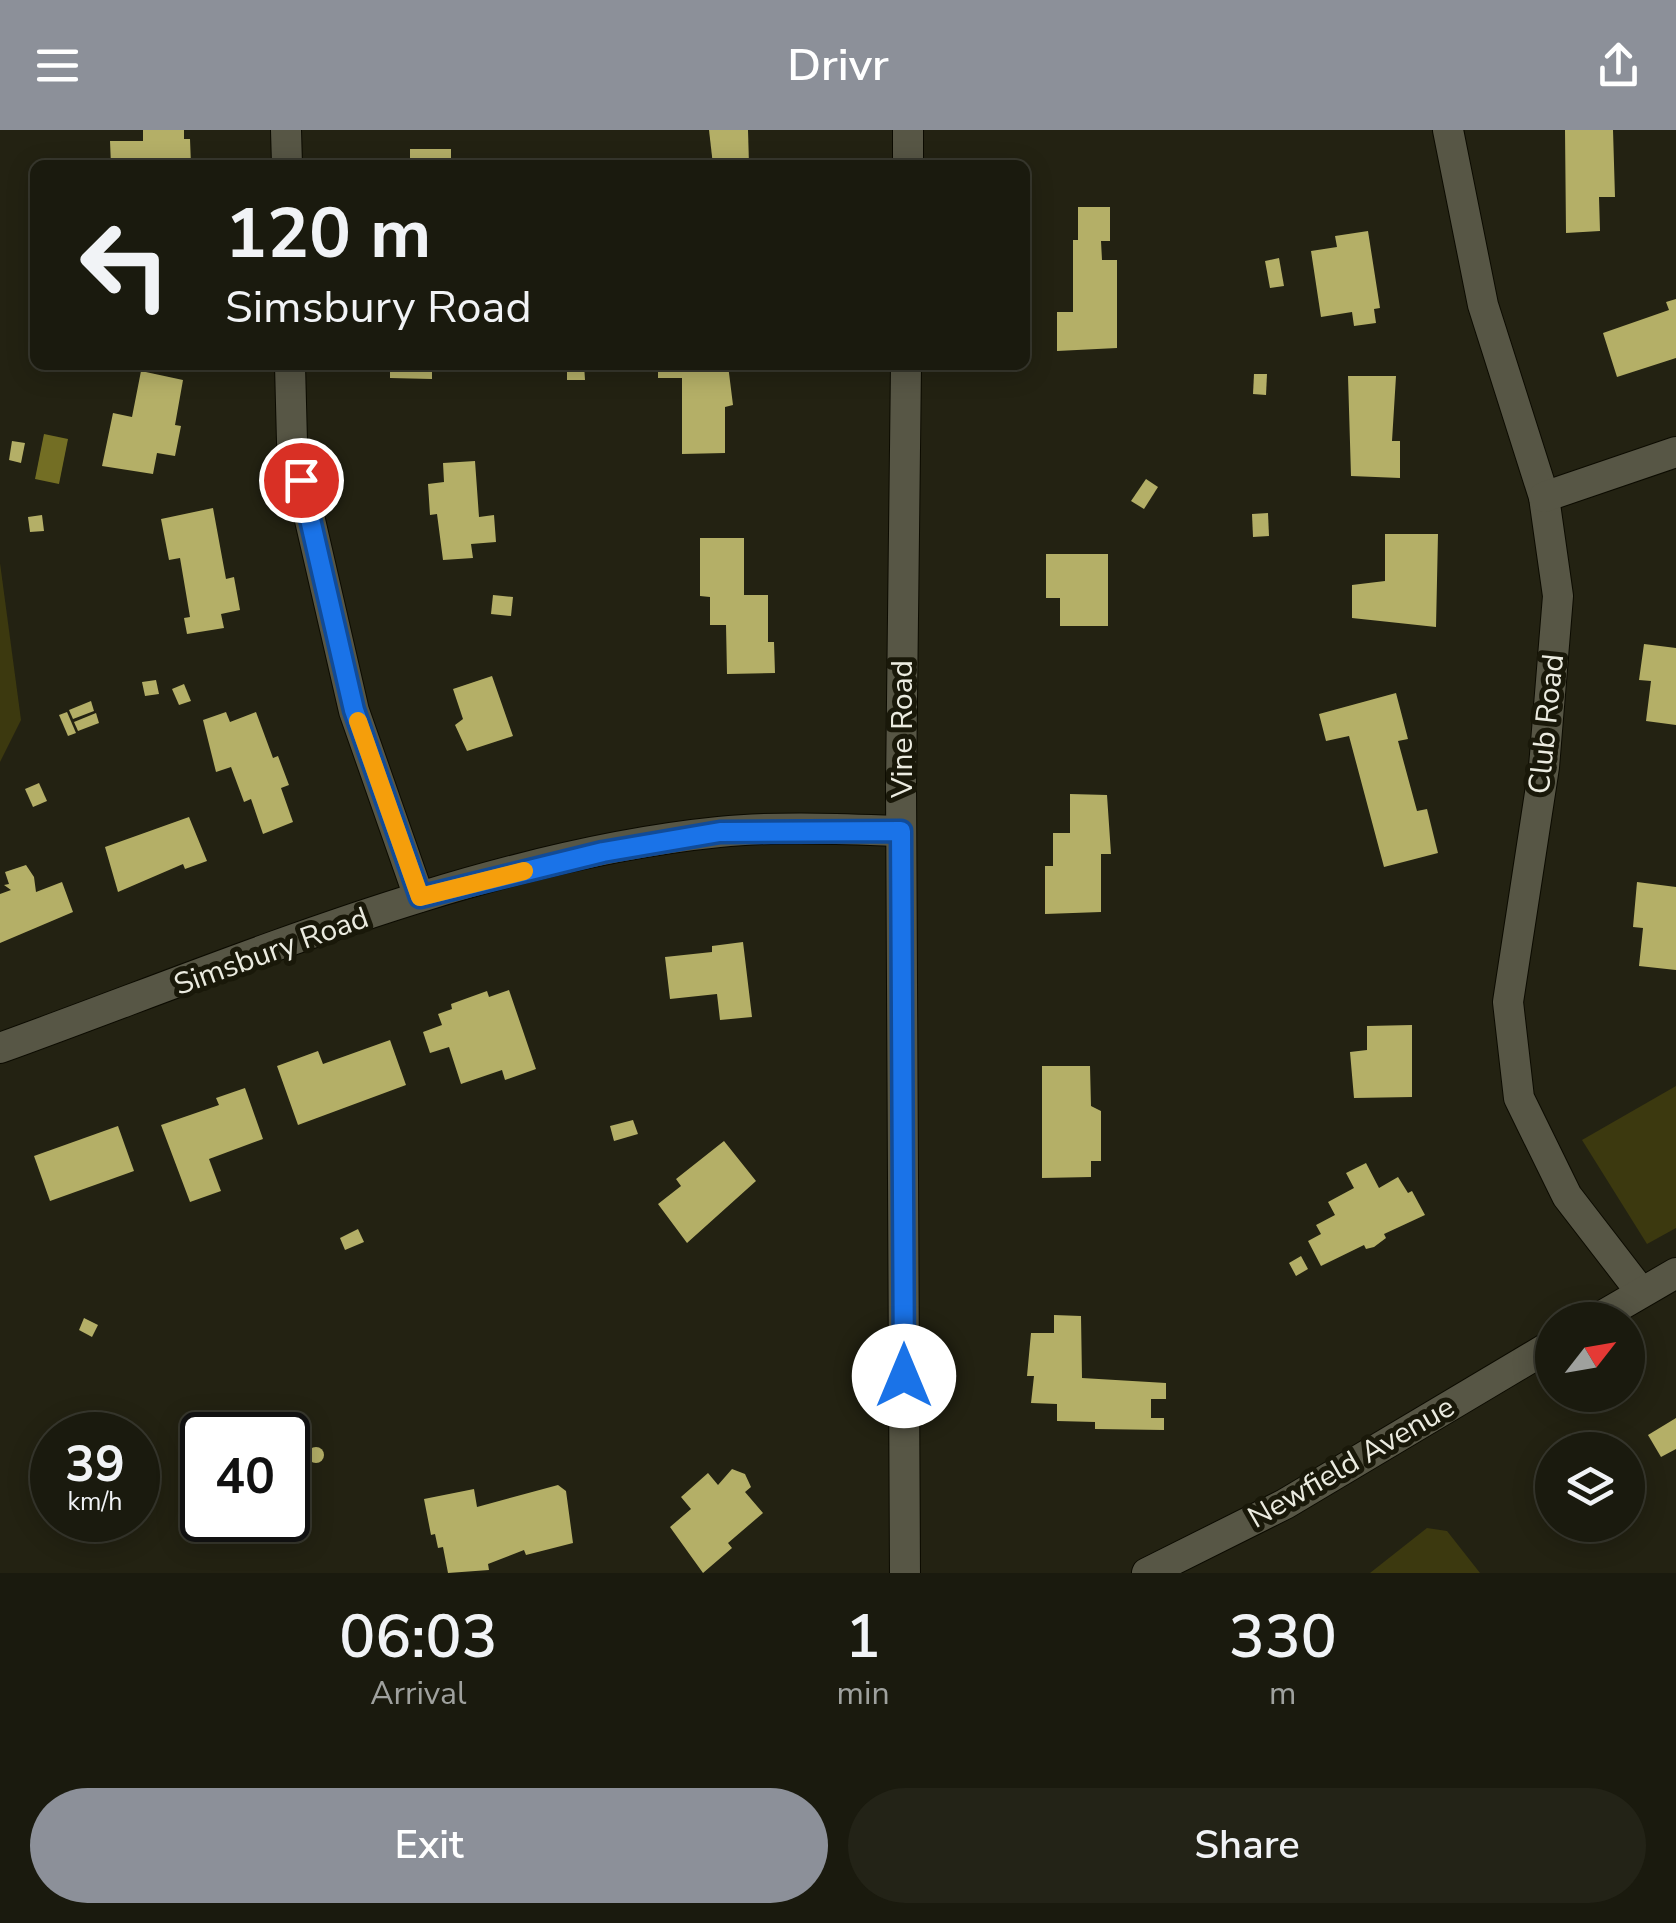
<!DOCTYPE html>
<html lang="en">
<head>
<meta charset="utf-8">
<style>
	body { margin:0; font-family:"Nunito Sans",sans-serif; background:#232317; color:#f1f3f6; height:100vh; display:flex; flex-direction:column; font-size:38px; white-space:nowrap }
	* { box-sizing:border-box; margin:0 }
	p { font-size:32px; color:#9fa19e }
	.icon { flex:none; width:55px; height:55px; fill:none; stroke:currentColor; stroke-width:2; stroke-linecap:round; stroke-linejoin:round }
	.map { position:relative; height:1443px; overflow:hidden }
	.panel { display:flex; flex-direction:column; background:#1a1a0e; flex:1 }
	.panel>* { flex:none }
	.top-card { position:absolute; left:30px; top:30px; width:1000px; height:210px; border-radius:15px; box-shadow:0 5px 25px #0003,0 0 0 2px #38382e; background:#1a1a0e; color:#f1f3f6; overflow:hidden }
	.needle { width:65px; rotate:59deg }
	.controls { position:absolute; left:1535px; top:1172px; display:grid; gap:20px }
	.controls a { display:grid; place-items:center; width:110px; height:110px; border-radius:50%; background:#1a1a0e; box-shadow:0 5px 25px #0003,0 0 0 2px #38382e; font-size:50px }
	.speed { position:absolute; left:30px; top:1282px; display:flex; gap:20px; font-size:50px; font-weight:700; text-align:center }
	.speed>* { display:grid; place-content:center; width:130px; height:130px; border-radius:50%; background:#1a1a0e; box-shadow:0 5px 25px #0003,0 0 0 2px #38382e; line-height:1 }
	.speed small { font-size:25px; font-weight:400 }
	.speed .limit { border:5px solid #111; border-radius:15px; background:#fff; color:#111 }
	.pin { position:absolute; display:grid; place-items:center; width:85px; height:85px; color:#fff; margin:-42px; border:5px solid #fff; border-radius:50%; box-shadow:0 2px 10px #0007 }
	.me { position:absolute; width:110px; margin:-55px; rotate:0deg; stroke-linejoin:round; filter:drop-shadow(0 0 8px #0008) }
	.turn { display:flex; align-items:center; gap:35px; height:210px; padding:0 30px; font-size:45px }
	.turn .icon { width:130px; height:130px; stroke-width:2.5 }
	.turn b { display:block; font-size:70px; line-height:85px }
	.eta { display:flex; justify-content:space-evenly; align-items:center; height:170px; text-align:center }
	.eta b { font-size:60px; font-weight:600; line-height:70px }
	.action { display:flex; gap:20px; margin-top:auto; padding:20px 30px }
	.action a { flex:1; height:115px; border-radius:60px; background:#8c9099; color:#fff; font-size:40px; font-weight:600; line-height:115px; text-align:center }
	.action a+a { background:#232317; color:#f1f3f6 }
	header { display:flex; justify-content:space-between; align-items:center; height:130px; padding:0 30px; background:#8c9099; color:#fff; font-size:45px; font-weight:600 }
	.map>svg:first-child { display:block }
</style>
</head>
<body>
<header><svg class="icon" aria-label="menu" viewBox="0 0 24 24"><path d="M4 6h16M4 12h16M4 18h16"/></svg>Drivr<svg class="icon" aria-label="share" viewBox="0 0 24 24"><path d="M12 15V3M7 8l5-5 5 5M5 13v7h14v-7"/></svg></header>
<div class="map">
<svg width="1676" height="1443" viewBox="0 0 1676 1443">
	<rect width="100%" height="100%" fill="#232212"/>
	<g fill="#3c390f">
		<path d="M0,433L21,590L0,632Z"/>
		<path d="M1676,956V1098L1647,1114L1582,1010Z"/>
		<path d="M1427,1398L1447,1401L1480,1443H1370Z"/>
	</g>
	<path fill="#736e24" d="M44,304L68,309L59,354L35,349Z"/>
	<g fill="#b4af67">
		<path d="M143,0H184V9H190L191,35H111L110,11H143Z"/>
		<path d="M709,0H748L749,35H713Z"/>
		<path d="M1565,0H1613L1615,67H1599L1600,101L1566,103Z"/>
		<rect x="410" y="19" width="41" height="16"/>
		<path d="M1078,77H1110V111H1101L1102,130H1117V218L1057,221V182H1073V110H1078Z"/>
		<path d="M1368,101L1380,178L1374,179L1376,193L1354,196L1352,182L1321,187L1311,121L1337,117L1335,106Z"/>
		<path d="M1279,128L1284,156L1270,158L1265,131Z"/>
		<path d="M1676,169V228L1617,247L1603,203L1669,180L1666,172Z"/>
		<path d="M390,235H432V249L390,248Z"/>
		<path d="M567,235H584L585,250H567Z"/>
		<path d="M658,235H728L733,275L725,277V323L682,324V248H658Z"/>
		<path d="M141,241L183,250L175,295L181,296L175,326L157,323L153,344L102,336L113,283L132,287Z"/>
		<path d="M1254,244H1267L1266,265L1253,264Z"/>
		<path d="M1348,246H1396L1392,311H1400V348L1351,346Z"/>
		<path d="M12,311L25,313L21,333L9,330Z"/>
		<path d="M475,331L479,387L494,385L496,412L471,414L473,428L443,430L437,384L430,385L428,354L444,352L443,333Z"/>
		<path d="M1146,349L1158,357L1144,379L1131,371Z"/>
		<path d="M213,378L226,449L234,447L240,480L221,484L224,498L187,504L184,488L190,487L180,428L169,430L161,389Z"/>
		<path d="M1268,383L1269,406L1253,407L1252,384Z"/>
		<path d="M42,385L44,401L30,402L28,387Z"/>
		<path d="M1385,404H1438L1436,497L1352,488V455L1385,451Z"/>
		<path d="M700,408H744V465H768V512H774L775,543L727,544L726,495H710V467L700,466Z"/>
		<path d="M1046,424H1108V496H1060V468H1046Z"/>
		<path d="M493,465L513,467L511,486L491,484Z"/>
		<path d="M1644,514L1676,518V595L1646,591L1651,551L1639,550Z"/>
		<path d="M492,546L513,606L467,621L455,595L463,589L453,559Z"/>
		<path d="M156,550L159,564L145,566L142,552Z"/>
		<path d="M184,554L191,571L179,575L172,559Z"/>
		<path d="M1396,563L1408,609L1398,611L1417,681L1427,679L1438,723L1384,737L1349,606L1326,611L1319,584Z"/>
		<path d="M91,571L94,581L73,589L69,580Z"/>
		<path d="M67,582L76,603L68,606L59,585Z"/>
		<path d="M226,582L230,592L256,582L273,628L278,626L289,655L281,658L293,692L263,704L251,669L244,672L231,637L216,642L203,590Z"/>
		<path d="M96,583L99,593L78,601L74,592Z"/>
		<path d="M39,653L47,671L33,677L25,659Z"/>
		<path d="M1070,664L1107,665L1111,724H1101V782L1045,784V736H1053V703H1070Z"/>
		<path d="M189,687L207,731L185,739L183,734L118,762L105,717Z"/>
		<path d="M26,735L34,747L36,762L62,752L73,782L0,813V764L11,760L4,755L9,754L5,742Z"/>
		<path d="M1637,752L1676,757V840L1639,836L1643,798L1633,797Z"/>
		<path d="M743,812L752,887L720,890L717,864L670,869L665,827L712,822V816Z"/>
		<path d="M509,860L536,939L505,950L502,940L461,954L449,917L430,923L423,902L442,895L438,884L452,879L451,874L487,861L489,867Z"/>
		<path d="M1412,895V967L1354,968L1350,922L1367,920V896Z"/>
		<path d="M390,910L406,955L298,995L277,936L318,921L323,934Z"/>
		<path d="M1042,936H1090L1091,976L1101,981V1031H1091V1047L1042,1048Z"/>
		<path d="M245,958L263,1009L209,1029L221,1061L190,1072L161,995L219,975L216,968Z"/>
		<path d="M633,990L638,1004L614,1011L610,996Z"/>
		<path d="M118,996L134,1041L50,1071L34,1026Z"/>
		<path d="M724,1011L756,1051L687,1113L658,1074L681,1056L676,1049Z"/>
		<path d="M1366,1033L1379,1058L1398,1047L1408,1063L1412,1061L1425,1085L1384,1104L1386,1108L1374,1117L1366,1119L1364,1115L1321,1136L1308,1111L1321,1104L1316,1095L1335,1085L1328,1072L1354,1058L1346,1043Z"/>
		<path d="M358,1099L364,1112L345,1120L340,1108Z"/>
		<path d="M1301,1126L1308,1139L1296,1146L1289,1133Z"/>
		<path d="M1054,1185L1081,1186L1082,1248L1166,1253V1269H1151V1288H1164V1300L1095,1299V1292L1057,1291V1274L1031,1273L1034,1246H1027L1031,1203H1054Z"/>
		<path d="M84,1188L98,1195L92,1207L79,1200Z"/>
		<path d="M1676,1288V1319L1661,1327L1648,1305Z"/>
		<circle cx="316" cy="1325" r="8"/>
		<path d="M732,1339L745,1344L751,1357L745,1362L763,1383L728,1413L732,1418L703,1443L670,1397L691,1379L681,1367L708,1343L718,1355Z"/>
		<path d="M558,1355L566,1361L573,1413L526,1425L524,1420L488,1434L489,1440L448,1443L443,1417L438,1418L435,1404L431,1405L424,1369L474,1359L477,1377Z"/>
	</g>
	<g fill="none" stroke-linecap="round" stroke-linejoin="round">
		<defs>
			<g id="street">
				<path d="M286,0L287,35"/>
				<path d="M1448,0L1483,175L1544,367L1558,466L1544,637L1508,872L1519,968L1567,1066L1641,1162"/>
				<path d="M290,235L292,312L354,581L419,767"/>
				<path d="M1544,367L1676,322"/>
				<path d="M0,918C227,836 479,726 719,702C779,696 841,699 901,701"/>
			</g>
			<g id="secondary">
				<path d="M908,35V0"/>
				<path d="M1595,1190L1676,1143"/>
				<path d="M905,1443L901,655L906,235"/>
				<path d="M1147,1443L1285,1374L1552,1215"/>
			</g>
		</defs>
		<use href="#street" stroke="#0c0b01" stroke-width="32"/>
		<use href="#secondary" stroke="#0c0b01" stroke-width="32"/>
		<use href="#street" stroke="#575645" stroke-width="30"/>
		<use href="#secondary" stroke="#575645" stroke-width="30"/>
	</g>
	<g fill="none" stroke-linecap="round" stroke-linejoin="round">
		<defs>
			<path id="route" d="M301,350L354,580L420,767L603,722L720,702L901,701L904,1246"/>
		</defs>
		<use href="#route" stroke="#114b97" stroke-width="25"/>
		<use href="#route" stroke="#1a73e8" stroke-width="18"/>
		<path stroke="#f59e0b" stroke-width="18" d="M358,591L420,767L524,741"/>
	</g>
	<g text-anchor="middle" stroke-width="10" stroke-linejoin="round" paint-order="stroke">
		<g font-size="30" fill="#ebebe0" stroke="#191809">
			<text transform="translate(1546 594) rotate(-84)" y="10">Club Road</text>
			<text transform="translate(902 599) rotate(-90)" y="10">Vine Road</text>
			<text transform="translate(271 821) rotate(-20)" y="10">Simsbury Road</text>
			<text transform="translate(1351 1332) rotate(-30)" y="10">Newfield Avenue</text>
		</g>
	</g>
</svg>
<div class="controls">
<a><svg class="needle" viewBox="-14 -14 28 28"><path d="M0-13l5 13h-10z" fill="#e53935"/><path d="M0 13l5-13h-10z" fill="#9fa19e"/></svg></a>
<a><svg class="icon" aria-label="layers" viewBox="0 0 24 24"><path d="M12 4l9 5-9 5-9-5zM3 14l9 5 9-5"/></svg></a>
</div>
<div class="speed"><div>39<small>km/h</small></div><div class="limit">40</div></div>
<div class="pin" style="left:301px;top:350px;background:#d93025"><svg class="icon" aria-label="arrive" viewBox="0 0 24 24"><path d="M6 21V4h12l-3 4 3 4H6"/></svg></div>
<svg class="me" style="left:904px;top:1246px" viewBox="-20 -20 40 40"><circle r="19" fill="#fff"/><path d="M0-13L10 11 0 6-10 11z" fill="#1a73e8"/></svg>
<div class="top-card">
<div class="turn"><svg class="icon" aria-label="left" viewBox="0 0 24 24"><path d="M17 20v-9H6M10 6l-5 5 5 5"/></svg><div><b>120 m</b>Simsbury Road</div></div>
</div>
</div>
<section class="panel">
<div class="eta">
<div><b>06:03</b><p>Arrival</p></div>
<div><b>1</b><p>min</p></div>
<div><b>330</b><p>m</p></div>
</div>
<div class="action"><a>Exit</a><a>Share</a></div>
</section>
</body>
</html>
